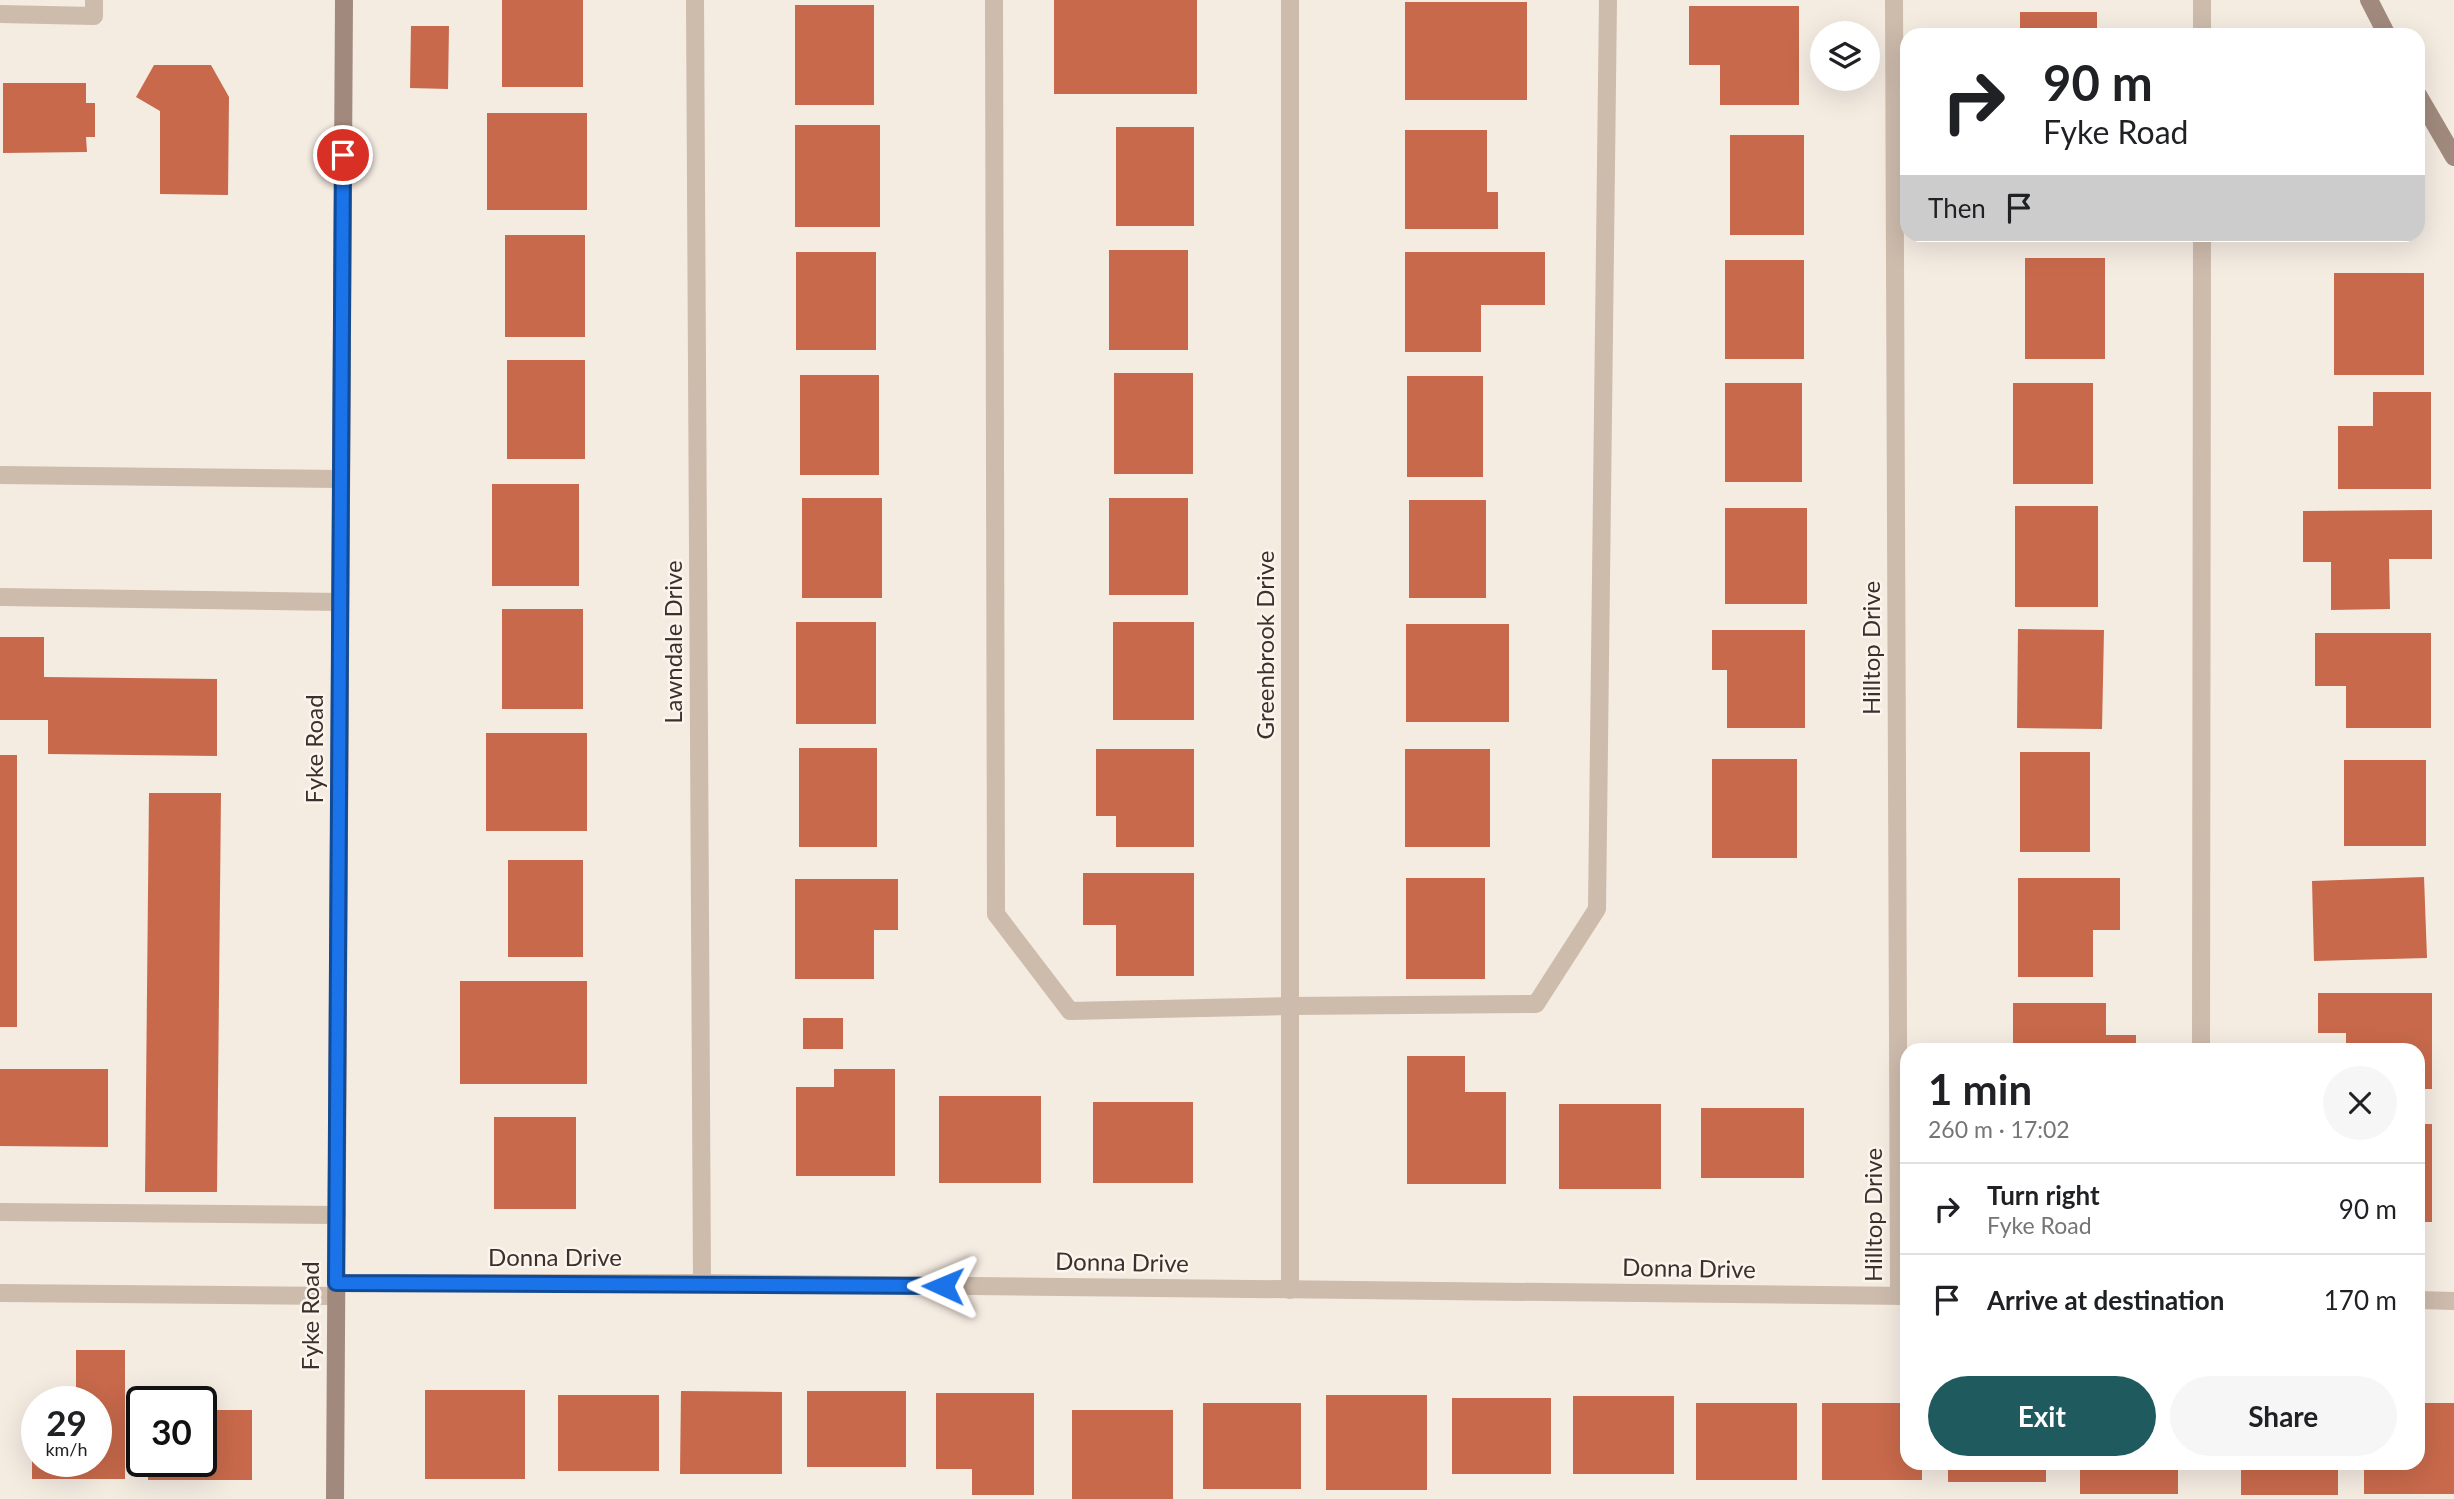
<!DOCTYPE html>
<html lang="en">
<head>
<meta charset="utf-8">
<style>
	body { margin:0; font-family:Lato,sans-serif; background:#f6f6f6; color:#202124; height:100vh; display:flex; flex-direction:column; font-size:26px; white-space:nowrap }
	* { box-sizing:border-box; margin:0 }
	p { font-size:23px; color:#757577 }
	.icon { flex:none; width:38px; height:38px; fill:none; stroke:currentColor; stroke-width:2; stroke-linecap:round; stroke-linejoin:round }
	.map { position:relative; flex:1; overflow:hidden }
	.panel { position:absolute; left:1900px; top:1043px; width:525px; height:427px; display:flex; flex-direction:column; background:#fff; border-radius:21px; box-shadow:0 7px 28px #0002 }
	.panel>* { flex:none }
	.guide { position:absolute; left:1900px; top:28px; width:525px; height:214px; border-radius:21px; box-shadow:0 7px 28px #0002; background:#fff; color:#202124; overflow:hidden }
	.tools { position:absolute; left:1810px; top:21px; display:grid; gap:14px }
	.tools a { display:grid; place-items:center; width:70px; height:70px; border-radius:50%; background:#fff; box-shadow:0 7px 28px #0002; font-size:35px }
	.speed { position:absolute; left:21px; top:1386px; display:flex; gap:14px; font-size:35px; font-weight:700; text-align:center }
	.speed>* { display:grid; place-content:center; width:91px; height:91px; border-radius:50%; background:#fff; box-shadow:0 7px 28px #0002; line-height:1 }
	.speed small { font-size:18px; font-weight:400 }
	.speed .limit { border:4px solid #111; border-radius:10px; background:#fff; color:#111 }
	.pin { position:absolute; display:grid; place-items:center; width:60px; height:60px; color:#fff; margin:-30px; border:4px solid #fff; border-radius:50%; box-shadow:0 2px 7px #0007 }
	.me { position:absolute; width:77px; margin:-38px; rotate:271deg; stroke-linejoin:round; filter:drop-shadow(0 0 5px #0008) }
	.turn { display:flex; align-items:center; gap:24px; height:147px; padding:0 28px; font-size:32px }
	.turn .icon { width:91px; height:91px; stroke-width:2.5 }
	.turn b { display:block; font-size:49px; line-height:60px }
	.then { display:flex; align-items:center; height:66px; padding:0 28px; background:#0003; gap:14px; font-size:26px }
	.round { display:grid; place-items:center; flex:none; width:74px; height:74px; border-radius:37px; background:#f6f6f6 }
	.head { display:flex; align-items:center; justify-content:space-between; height:119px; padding:0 28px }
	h1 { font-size:42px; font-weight:700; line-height:52px }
	.cta { display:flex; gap:14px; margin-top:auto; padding:14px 28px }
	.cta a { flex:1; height:80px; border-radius:42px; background:#1f5a5e; color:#fff; font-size:28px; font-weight:700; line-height:80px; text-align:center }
	.cta a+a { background:#f6f6f6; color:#202124 }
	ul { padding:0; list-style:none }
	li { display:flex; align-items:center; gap:21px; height:91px; padding:0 28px; border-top:2px solid #e0e0e0 }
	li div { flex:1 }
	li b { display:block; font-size:26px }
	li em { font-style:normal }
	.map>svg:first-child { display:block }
</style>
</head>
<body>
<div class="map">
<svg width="2454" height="1499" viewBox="0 0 2454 1499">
	<rect width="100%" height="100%" fill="#f4ebe1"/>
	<g fill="#c8694b">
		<rect x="502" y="0" width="81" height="87"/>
		<rect x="1054" y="0" width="143" height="94"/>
		<rect x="1405" y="2" width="122" height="98"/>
		<rect x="795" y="5" width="79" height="100"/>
		<path d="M1689,6H1799V105H1720V65H1689Z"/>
		<rect x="2020" y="12" width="77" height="23"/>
		<path d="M411,26H449L448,89L410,88Z"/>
		<path d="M154,65H211L229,97L228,195L160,194V111L136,97Z"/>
		<path d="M3,83H86V103H95V137H86L87,152L3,153Z"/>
		<rect x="487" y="113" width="100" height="97"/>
		<rect x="795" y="125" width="85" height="102"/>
		<rect x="1116" y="127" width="78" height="99"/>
		<path d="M1405,130H1487V192H1498V229H1405Z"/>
		<rect x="1730" y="135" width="74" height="100"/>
		<rect x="505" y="235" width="80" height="102"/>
		<rect x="1109" y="250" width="79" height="100"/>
		<rect x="796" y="252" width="80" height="98"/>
		<path d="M1405,252H1545V305H1481V352H1405Z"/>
		<rect x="2025" y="258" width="80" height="101"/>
		<rect x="1725" y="260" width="79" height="99"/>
		<rect x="2334" y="273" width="90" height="102"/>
		<rect x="507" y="360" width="78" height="99"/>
		<rect x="1114" y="373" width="79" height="101"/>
		<rect x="800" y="375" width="79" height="100"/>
		<rect x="1407" y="376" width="76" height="101"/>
		<rect x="1725" y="383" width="77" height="99"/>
		<rect x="2013" y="383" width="80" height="101"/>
		<path d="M2373,392H2431V489H2338V426H2373Z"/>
		<rect x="492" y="484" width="87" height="102"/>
		<rect x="802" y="498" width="80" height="100"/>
		<rect x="1109" y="498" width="79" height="97"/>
		<rect x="1409" y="500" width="77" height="98"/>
		<rect x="2015" y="506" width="83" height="101"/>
		<rect x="1725" y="508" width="82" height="96"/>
		<path d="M2432,510V559H2389L2390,609L2331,610V562H2303V511Z"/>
		<rect x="502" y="609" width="81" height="100"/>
		<rect x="796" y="622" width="80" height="102"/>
		<rect x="1113" y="622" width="81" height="98"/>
		<rect x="1406" y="624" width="103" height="98"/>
		<path d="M2018,629L2104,630L2102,729L2017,728Z"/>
		<path d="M1712,630H1805V728H1727V670H1712Z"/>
		<path d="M2315,633H2431V728H2346V686H2315Z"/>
		<path d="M0,637H44V677L217,679V756L48,754V720H0Z"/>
		<rect x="486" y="733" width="101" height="98"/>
		<rect x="799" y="748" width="78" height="99"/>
		<path d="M1096,749H1194V847H1116V816H1096Z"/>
		<rect x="1405" y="749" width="85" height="98"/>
		<rect x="2020" y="752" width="70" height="100"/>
		<rect x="0" y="755" width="17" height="272"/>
		<rect x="1712" y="759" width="85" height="99"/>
		<rect x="2344" y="760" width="82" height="86"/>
		<path d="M149,793H221L217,1192H145Z"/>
		<rect x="508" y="860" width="75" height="97"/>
		<path d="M1083,873H1194V976H1116V925H1083Z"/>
		<path d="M2424,877L2427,958L2314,961L2312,881Z"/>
		<rect x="1406" y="878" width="79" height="101"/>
		<path d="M2018,878H2120V930H2093V977H2018Z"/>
		<path d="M795,879H898V930H874V979H795Z"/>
		<rect x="460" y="981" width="127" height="103"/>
		<path d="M2318,993H2432V1089H2418V1050H2346V1033H2318Z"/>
		<path d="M2013,1003H2106V1035H2136V1050H2013Z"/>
		<rect x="803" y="1018" width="40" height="31"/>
		<path d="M1407,1056H1465V1092H1506V1184H1407Z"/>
		<path d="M0,1069H108V1147L0,1146Z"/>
		<path d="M834,1069H895V1176H796V1087H834Z"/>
		<rect x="939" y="1096" width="102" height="87"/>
		<rect x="1093" y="1102" width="100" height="81"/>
		<rect x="1559" y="1104" width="102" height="85"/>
		<rect x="1701" y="1108" width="103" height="70"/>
		<rect x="494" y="1117" width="82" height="92"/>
		<rect x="2418" y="1124" width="14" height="98"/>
		<path d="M76,1350H125V1479H32V1413H37V1461H96V1402H76Z"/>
		<rect x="425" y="1390" width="100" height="89"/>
		<path d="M681,1391L782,1392V1474H680Z"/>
		<rect x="807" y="1391" width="99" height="76"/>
		<path d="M936,1393H1034V1495H972V1469H936Z"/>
		<rect x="558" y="1395" width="101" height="76"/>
		<rect x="1326" y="1395" width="101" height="95"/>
		<rect x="1573" y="1396" width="101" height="78"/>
		<rect x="1452" y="1398" width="99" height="76"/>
		<rect x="1203" y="1403" width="98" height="86"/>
		<rect x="1696" y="1403" width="101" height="77"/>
		<path d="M1822,1403H1908V1463H1922V1480H1822Z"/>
		<path d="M2418,1403H2454V1494H2364V1463H2418Z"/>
		<path d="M201,1410H252V1480H148V1461H201Z"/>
		<rect x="1072" y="1410" width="101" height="89"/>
		<rect x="1948" y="1463" width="98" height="19"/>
		<rect x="2080" y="1463" width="98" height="31"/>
		<rect x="2241" y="1463" width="97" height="32"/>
	</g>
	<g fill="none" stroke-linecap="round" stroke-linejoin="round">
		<g stroke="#cdbbac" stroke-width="18">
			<path d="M994,0L996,914L1070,1011L1290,1006L1536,1004L1597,909L1608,0"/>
			<path d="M0,14L94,16V0"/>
			<path d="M2202,35V0"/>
			<path d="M0,475L341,479"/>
			<path d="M0,597L340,602"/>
			<path d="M2201,1050L2202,234"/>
			<path d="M0,1212L337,1215"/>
			<path d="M0,1293L336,1296"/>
		</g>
		<g stroke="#cdbbac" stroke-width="18">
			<path d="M695,0L702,1283"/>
			<path d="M1290,0V1290"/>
			<path d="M1894,0L1899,1296"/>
			<path d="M336,1283H702L1908,1296"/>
			<path d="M2418,1300L2454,1301"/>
		</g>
		<g stroke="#a18a7d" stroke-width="18">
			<path d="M2369,0L2387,35"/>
			<path d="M2418,95L2454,157"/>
			<path d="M335,1499L344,0"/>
		</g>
	</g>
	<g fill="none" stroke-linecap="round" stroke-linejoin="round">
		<defs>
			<path id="route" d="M343,155L336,1283L943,1286"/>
		</defs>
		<use href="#route" stroke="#114b97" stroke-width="18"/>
		<use href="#route" stroke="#1a73e8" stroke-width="12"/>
	</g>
	<g text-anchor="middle" stroke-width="5" stroke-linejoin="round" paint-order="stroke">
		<g font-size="24" fill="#3b302b" stroke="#fbf5ee">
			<text transform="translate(674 642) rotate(-90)" y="8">Lawndale Drive</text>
			<text transform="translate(1266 645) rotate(-90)" y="8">Greenbrook Drive</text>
			<text transform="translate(1872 648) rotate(-90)" y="8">Hilltop Drive</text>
			<text transform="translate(315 749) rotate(-90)" y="8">Fyke Road</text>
			<text transform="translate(1874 1215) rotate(-90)" y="8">Hilltop Drive</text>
			<text x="555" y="1266">Donna Drive</text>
			<text transform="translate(1122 1263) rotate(1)" y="8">Donna Drive</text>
			<text transform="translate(1689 1269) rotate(1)" y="8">Donna Drive</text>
			<text transform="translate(311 1316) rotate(-90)" y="8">Fyke Road</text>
		</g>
	</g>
</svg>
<div class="tools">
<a><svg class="icon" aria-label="layers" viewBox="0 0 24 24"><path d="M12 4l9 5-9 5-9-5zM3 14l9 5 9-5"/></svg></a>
</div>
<div class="speed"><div>29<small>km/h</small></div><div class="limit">30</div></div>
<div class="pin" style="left:343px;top:155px;background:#d93025"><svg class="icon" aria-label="arrive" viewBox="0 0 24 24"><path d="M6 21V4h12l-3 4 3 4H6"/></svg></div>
<svg class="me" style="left:943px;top:1286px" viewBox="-20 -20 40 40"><path d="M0-17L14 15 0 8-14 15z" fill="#1a73e8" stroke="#fff" stroke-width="4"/></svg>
<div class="guide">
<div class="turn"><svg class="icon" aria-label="right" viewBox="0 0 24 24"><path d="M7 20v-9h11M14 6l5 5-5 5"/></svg><div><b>90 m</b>Fyke Road</div></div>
<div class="then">Then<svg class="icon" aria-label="arrive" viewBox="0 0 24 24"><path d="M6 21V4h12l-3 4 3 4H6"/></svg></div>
</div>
<section class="panel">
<div class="head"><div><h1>1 min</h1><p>260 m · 17:02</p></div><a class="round"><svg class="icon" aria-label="close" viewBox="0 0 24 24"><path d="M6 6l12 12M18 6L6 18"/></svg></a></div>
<ul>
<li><svg class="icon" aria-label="right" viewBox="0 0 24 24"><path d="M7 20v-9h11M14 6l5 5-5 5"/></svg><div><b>Turn right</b><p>Fyke Road</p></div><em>90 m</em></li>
<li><svg class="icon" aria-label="arrive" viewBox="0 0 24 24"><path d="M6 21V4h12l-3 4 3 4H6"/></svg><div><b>Arrive at destination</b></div><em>170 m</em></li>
</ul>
<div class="cta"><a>Exit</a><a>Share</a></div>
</section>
</div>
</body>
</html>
